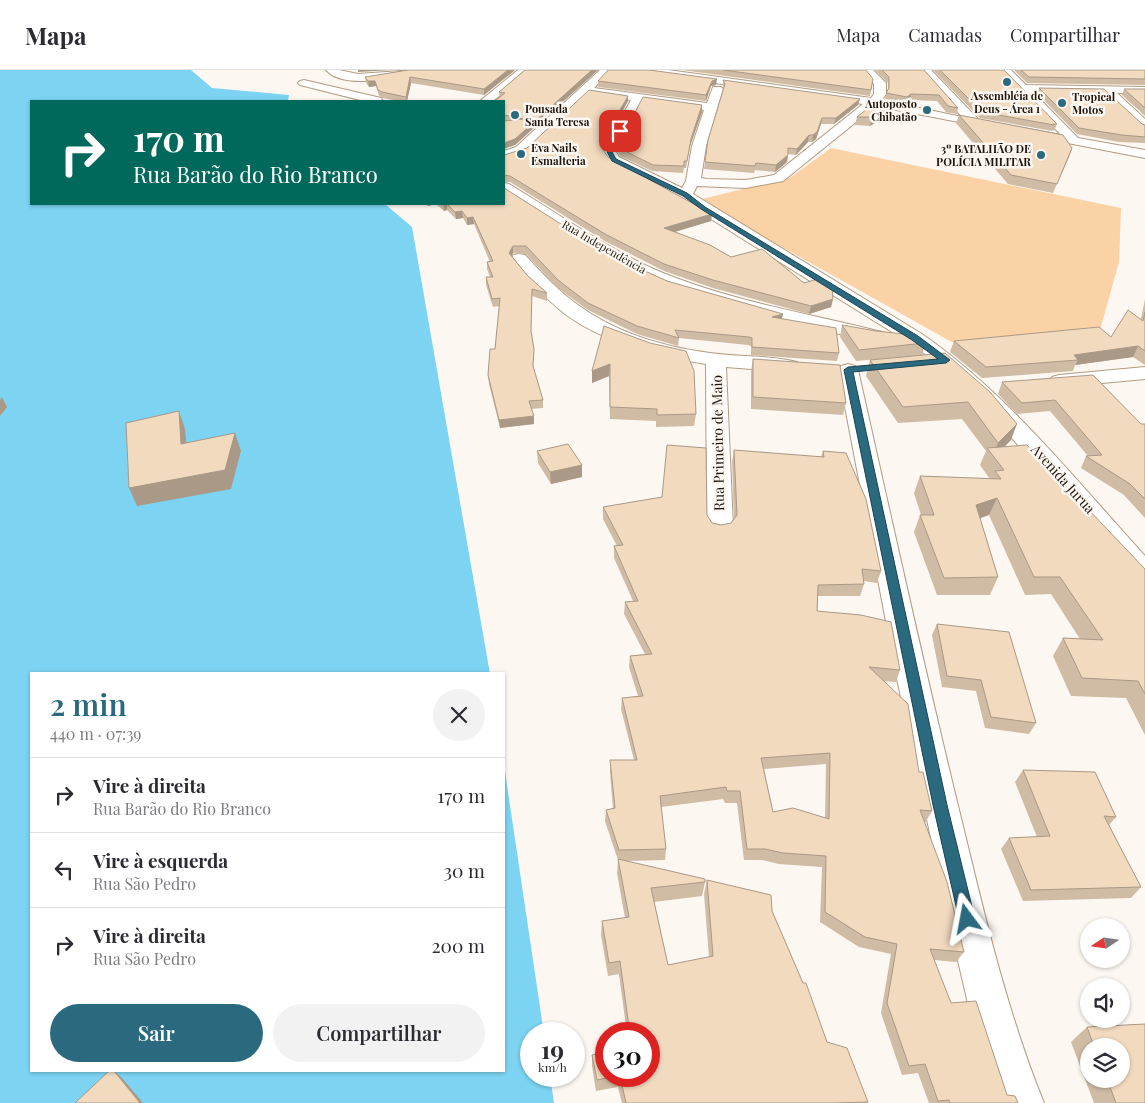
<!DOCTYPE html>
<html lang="pt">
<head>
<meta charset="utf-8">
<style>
	body { margin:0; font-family:"Playfair Display",serif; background:#f2f2f3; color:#2b2b33; height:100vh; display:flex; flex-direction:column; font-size:19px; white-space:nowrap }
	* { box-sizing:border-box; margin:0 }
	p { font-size:16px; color:#7c7c81 }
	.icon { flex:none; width:28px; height:28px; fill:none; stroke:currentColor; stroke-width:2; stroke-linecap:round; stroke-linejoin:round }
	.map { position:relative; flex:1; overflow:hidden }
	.side { position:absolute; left:30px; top:602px; width:475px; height:400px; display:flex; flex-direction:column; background:#fff; border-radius:0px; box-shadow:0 1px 4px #0004 }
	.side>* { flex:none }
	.guide { position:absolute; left:30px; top:30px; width:475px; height:105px; border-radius:0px; box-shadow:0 1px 4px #0004; background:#00695c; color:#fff; overflow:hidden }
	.needle { width:32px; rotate:257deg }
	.controls { position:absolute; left:1080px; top:848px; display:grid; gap:10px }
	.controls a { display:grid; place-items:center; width:50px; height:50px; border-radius:50%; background:#fff; box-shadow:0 1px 4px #0004; font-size:25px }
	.speed { position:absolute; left:520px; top:952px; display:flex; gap:10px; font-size:25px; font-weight:700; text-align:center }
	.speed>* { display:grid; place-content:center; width:65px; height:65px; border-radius:50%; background:#fff; box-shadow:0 1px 4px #0004; line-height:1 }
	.speed small { font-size:12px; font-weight:400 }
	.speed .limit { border:8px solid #d22; background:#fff; color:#111 }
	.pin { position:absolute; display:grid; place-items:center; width:42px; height:42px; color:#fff; margin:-21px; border-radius:10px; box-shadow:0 2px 8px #0006 }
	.me { position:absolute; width:55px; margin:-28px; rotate:347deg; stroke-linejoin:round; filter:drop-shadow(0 0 4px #0008) }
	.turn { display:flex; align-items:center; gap:18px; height:105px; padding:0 20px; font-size:22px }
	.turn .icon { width:65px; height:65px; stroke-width:2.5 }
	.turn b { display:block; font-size:35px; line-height:42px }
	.round { display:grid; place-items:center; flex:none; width:52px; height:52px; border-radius:26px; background:#f2f2f3 }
	.summary { display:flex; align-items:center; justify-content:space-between; height:85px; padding:0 20px }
	h1 { font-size:30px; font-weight:600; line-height:38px; color:#2a697e }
	.cta { display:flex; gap:10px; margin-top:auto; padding:10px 20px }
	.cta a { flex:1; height:58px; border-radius:30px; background:#2a697e; color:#fff; font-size:20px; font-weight:600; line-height:58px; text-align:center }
	.cta a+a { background:#f2f2f3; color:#2b2b33 }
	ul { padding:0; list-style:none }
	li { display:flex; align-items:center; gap:15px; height:75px; padding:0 20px; border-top:1px solid #e1e1e2 }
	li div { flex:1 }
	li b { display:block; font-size:19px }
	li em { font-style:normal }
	header { display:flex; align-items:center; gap:30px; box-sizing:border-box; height:70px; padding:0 25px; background:#fff; border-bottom:1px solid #e1e1e2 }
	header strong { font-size:24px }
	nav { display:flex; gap:28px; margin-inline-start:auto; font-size:18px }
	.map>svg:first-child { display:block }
</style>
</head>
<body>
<header>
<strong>Mapa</strong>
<nav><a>Mapa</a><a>Camadas</a><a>Compartilhar</a></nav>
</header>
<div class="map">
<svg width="1145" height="1033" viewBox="0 0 1145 1033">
	<rect width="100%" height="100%" fill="#fcf7f1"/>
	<path fill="#fad2a6" d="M831,78L1121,138L1119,192L1100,260L966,280L698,130L791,107Z"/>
	<path fill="#7cd3f2" d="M0,0H191L212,18L289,25L288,31H31V134H385L412,157L490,604H31V1001H504V695L544,964H531V1006H550L554,1033H0Z"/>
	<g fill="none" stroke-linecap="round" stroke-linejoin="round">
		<defs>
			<g id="minor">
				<path d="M326,0H339L358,4L415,0L414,2C392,9 343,19 326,0Z"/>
				<path d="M518,0H530L493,31H480Z"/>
				<path d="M600,0H611L594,18L707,33L713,17H721L723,19L706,76L701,108L707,109L746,110L774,105L863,34L644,3L639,0H668L871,28L874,24V14L862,0H873L886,13V24L882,30L962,47L920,0H931L979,50L1061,65L1000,0H1011L1026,15L1145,17V23H1117L1145,49V60L1141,59L1103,23L1033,22L1078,68L1145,80V88L876,36L783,111L746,118L697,116L693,124L922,264C1008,324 1074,408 1145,486V512L1135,510L985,337L939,294L908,272L698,141L680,128L609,93L602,82L631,30L588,24L526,83L504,90V81L516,77ZM642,31L704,40L692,76L686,111L682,118L619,87L616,82Z"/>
				<path d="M304,10L381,28L383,31H364L300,15L298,13L300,11Z"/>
				<path d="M504,113L509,114C559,144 610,181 663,203C734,232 812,244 886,263L889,267L886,271L879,273L791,253L698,227L651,211L616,194L504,123Z"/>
				<path d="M519,184L525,185C542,203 558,221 578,235C616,263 664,277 710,283C738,287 769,285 797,292L800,296L797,300L790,302L726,297L733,457L729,463L720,465L711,463L707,457L706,294C657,286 606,274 565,244C546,229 530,211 513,193L511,189L513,185Z"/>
				<path d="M848,294L855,296L858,300C892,451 925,602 962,752C985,847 1007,942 1044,1033H1000L970,942L948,848L896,604L838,300L841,296Z"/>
				<path d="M1145,297V309L1059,317L1052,315L1049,311L1052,307L1059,305Z"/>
			</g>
		</defs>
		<use href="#minor" stroke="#b29b81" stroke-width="2"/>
		<use href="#minor" fill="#fff" fill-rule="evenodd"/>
	</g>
	<g fill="#d0bba4" fill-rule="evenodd">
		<path d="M408,0H515L484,25L411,13L407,31H399L383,28L379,26L376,16L369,17L366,13L365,7Z"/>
		<path d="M525,0H598L515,75L504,51V31L500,27L499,22Z"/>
		<path d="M682,0H866L873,9L870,26Z"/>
		<path d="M875,0H924L958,38L957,44L946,42L937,31L910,30L905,33L885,29L888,20V13Z"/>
		<path d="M933,0H1004L1057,54L1054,61L1052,60V61L980,48Z"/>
		<path d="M1014,0H1145V15L1027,13Z"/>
		<path d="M723,10L858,35L834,54H821L816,69L812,72H808L796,85L788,84L787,92L775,102L755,100L754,103L704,99L705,92L724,18L723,16Z"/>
		<path d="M598,11L716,15L711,16L706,31L598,17Z"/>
		<path d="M1039,18L1145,55V73L1119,72L1077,64L1038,24Z"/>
		<path d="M1124,19H1145V46L1122,25Z"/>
		<path d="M628,31L602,78L608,87L712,144L711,151L675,162L731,187L804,213L833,229L831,237L809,244L713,218L664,201L605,171L510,112H504V85L527,78Z"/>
		<path d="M893,41L870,56L855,55L857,47Z"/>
		<path d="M702,42L690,76L686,98H684L683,103L652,101L620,86L618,82V75Z"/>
		<path d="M959,45L1072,78L1053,123L1008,114L956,53Z"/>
		<path d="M426,134H504L610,185L667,211L782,248L839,283L837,291L751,285V276L748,275L679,268L678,276L637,264L588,240L558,218L526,184L513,183L512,186L527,205L547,223V231L532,226L531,263L534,279L533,299L543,330V338L531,339L534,354L500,358L489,314L488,305L495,279L499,236L493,237L486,215V207H490L487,199V192H490L474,154L467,155L463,148L456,149L447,140L444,141L436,134L428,136Z"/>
		<path d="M1145,229V295L1133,287L1075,295L1073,301L982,308L950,282L954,271L1111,267L1141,249Z"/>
		<path d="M842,255L925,273L922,285L856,291L840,267Z"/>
		<path d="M604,256L696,344L694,356L656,357V351L610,349L609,306L592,313Z"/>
		<path d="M945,283L1011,370L1004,377L1145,499V665L1126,628L1071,626L1053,586L1063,568L1080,569L1051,524L1025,525L989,445L980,448L998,507L990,525H937L914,462L920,445H921L914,423L920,406L990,409L980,395L986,381L962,349L898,353L866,306L870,290Z"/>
		<path d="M753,289L846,333L843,345L751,339V301Z"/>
		<path d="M1002,312L1141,354H1145V448L1124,425L1081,398L1086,386H1088L1050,341L1017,344L998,324Z"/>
		<path d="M734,380L821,387L823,381L881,501L877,513L864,511V514L860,526H818L817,541L900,600L896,612L884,611L919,702L932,741L925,753L964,882L956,892L934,890L951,933L1007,1025L1018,1033H929L918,1003L902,1005L881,943L891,884L859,877L820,852L822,797L779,794L762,790H744L737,733H725L723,729L661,737L666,779L665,790L626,791L705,812L702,826L654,832L668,895L709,887L704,824L707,810L772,841L827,972L868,1032L867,1033H622L618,1017L596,1021L592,996V985L606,1006H649V964H627L619,904L608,906L601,865L602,851L625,848L617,803L618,790L605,751L606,740L613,739L610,702V690H634L621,639L622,628L638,626L629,597L630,586L645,584L624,544L625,532L633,531L614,488V476H617L603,449V437L707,445L712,453L721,455L731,453L734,448L732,392ZM826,694L825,748L773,742L764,699Z"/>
		<path d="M537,381L582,395V407L551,414L538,393Z"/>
		<path d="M937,554L1036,653L1029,664L985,658L976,621L942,617L932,565Z"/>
		<path d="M1023,700L1116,747L1109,755L1141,817L1131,828L1023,831L1001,779L1009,768L1037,767L1015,712Z"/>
		<path d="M1145,954V1033H1094L1071,972L1087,957ZM1089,976H1121V1009H1089Z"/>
	</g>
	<g fill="#a99986">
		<path d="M358,0H392L358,2Z"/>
		<path d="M508,0H515L484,25V19Z"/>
		<path d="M592,0H598L515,75L504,79V73Z"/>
		<path d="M410,7L411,13L407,31L406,27Z"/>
		<path d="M717,9L716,15L711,16L706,31V25L712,11Z"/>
		<path d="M368,11H375L376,16L369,17Z"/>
		<path d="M911,24L910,30L905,33L907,27Z"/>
		<path d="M628,26V31L600,81V75Z"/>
		<path d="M860,29L858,35L834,54L836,48Z"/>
		<path d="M895,33L893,41L870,56L872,47Z"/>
		<path d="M702,35V42L690,76L686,98L691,69Z"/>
		<path d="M822,48L821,54L816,69L812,72L813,65Z"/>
		<path d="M809,65L808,72L796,85L797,79Z"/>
		<path d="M1072,78L1069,87L1053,123L1057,114Z"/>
		<path d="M788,85L787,92L775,102L776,95Z"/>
		<path d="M427,134H436L428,136Z"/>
		<path d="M443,134H447V140L444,141Z"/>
		<path d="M462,141L463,148L456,149L455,142Z"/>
		<path d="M712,144L711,151L664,165V158Z"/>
		<path d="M473,147L474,154L467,155V148Z"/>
		<path d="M513,176V183L510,190L509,183Z"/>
		<path d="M833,229L831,237L809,244L811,236Z"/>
		<path d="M783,244L781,252L772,247Z"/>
		<path d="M1138,276L1133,287L1075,295L1078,290L1074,285Z"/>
		<path d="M610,294L609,306L592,313V301Z"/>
		<path d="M2,327L7,337L0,346V330Z"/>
		<path d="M179,341L185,359L188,392L181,374Z"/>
		<path d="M534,346V354L500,358L499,350Z"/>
		<path d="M1017,354L1011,370L994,387L993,386L998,373Z"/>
		<path d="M235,363L241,381L231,419L137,436L129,418Z"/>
		<path d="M582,395V407L551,414L550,402Z"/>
		<path d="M997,428L989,445L969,452L976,435Z"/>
		<path d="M114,1001L122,1008L143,1033H140Z"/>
	</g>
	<g fill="#f2dabf" stroke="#a99986" fill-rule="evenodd">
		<path d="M408,0H508L484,19L410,7L406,27L382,22L378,20L375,11H368L365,7Z"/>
		<path d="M525,0H592L515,69L504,73V51L524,49L504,45V31H495L505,23L499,22Z"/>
		<path d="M608,0H649L717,9L712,11L706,25L598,11Z"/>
		<path d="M723,0H866L873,9L871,20Z"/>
		<path d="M882,0H924L958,38L948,36L939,25L911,24L907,27L886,23L889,18V7Z"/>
		<path d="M940,0H1004L1057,54H1053L1054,55L982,42Z"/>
		<path d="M1021,0H1145V9L1029,7Z"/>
		<path d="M723,10L860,29L836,48H822L817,62L813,65H809L797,79L788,78V85L776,95L756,93L755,96L705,92L708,70L725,14Z"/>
		<path d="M1039,18L1104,19L1142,54L1145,55V67L1122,65L1079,58Z"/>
		<path d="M1124,19H1145V38Z"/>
		<path d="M589,20L628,26L600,75L608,87L712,144L664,158L710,175L731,187L762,179L804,213L818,209L832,217L833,229L811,236L713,210L664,194L605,164L510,106L504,105V85L527,78Z"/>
		<path d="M643,27L702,35L691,69L687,91H684V96L653,95L621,79L618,75Z"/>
		<path d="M878,30L895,33L872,47H857Z"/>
		<path d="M959,45L1063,65L1072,78L1057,114L1011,105Z"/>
		<path d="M504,118L610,185L667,211L783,244L772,247L836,258L839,283L752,277V268L749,267L675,260L679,268L637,256L588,233L558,210L526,176H513L509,183L527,205L547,223L532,219L531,261L534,279L533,296L543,330L529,331L534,346L499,350L488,305L490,279H495L500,228L492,229L486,207H493L487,192L493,191L473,147L467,148L462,141L455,142L447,134H504Z"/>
		<path d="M1128,240L1143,251L1145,242V281L1138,276L1074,285L1078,290L986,297L954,271L1099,257L1111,267Z"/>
		<path d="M842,255L876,261L913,265L925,273L859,280Z"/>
		<path d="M604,256L650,273L686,281L694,301L696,344L657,345V339L610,337V294L592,301Z"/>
		<path d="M945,283L990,322L1017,354L998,373L968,332L903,337L870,290Z"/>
		<path d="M753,289L840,295L846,333L753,327Z"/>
		<path d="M1093,305L1141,354H1145V429L1130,414L1086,386L1102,385L1055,330L1022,333L1002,312Z"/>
		<path d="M179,341L181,374L235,363L225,400L129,418L126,353Z"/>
		<path d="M568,374L582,395L550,402L537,381Z"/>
		<path d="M667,375L706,378L707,445L712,453L721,455L731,453L737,445L734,380L824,387L823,381L846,383L866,429L881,501L862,499L864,514L818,515L817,541L861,545L891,552L900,600L869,597L908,634L919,702H923L932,741L920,740L947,812L964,882L930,879L951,933L976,931L1007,1025L1015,1026L1018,1033H950L949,1030L938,1031L925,994L909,996L887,933L897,874L865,867L825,842L826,786L783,783L765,779H747L740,721H727L726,717L660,726L666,779L619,780L606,740L615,738L610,690H637L622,628L643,626L630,586L652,584L625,532L638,531L614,476L623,475L603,437L662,427ZM830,683L829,749L793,738L773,742L761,688Z"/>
		<path d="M1027,375L1145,499V624L1138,611L1082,608L1063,568L1103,570L1060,507H1034L997,428L976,435L998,507L944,508L920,445H934L920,406L1001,409L995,401L1004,400L987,378Z"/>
		<path d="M937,554L1009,562L1036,653L991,647L981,610L947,606Z"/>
		<path d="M1023,700L1095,702L1116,747L1104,746L1141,817L1031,820L1009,768L1050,766Z"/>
		<path d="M618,789L705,809V812L651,818L668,895L713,886L707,810L771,825L772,841L803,913H806L827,972L847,978L868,1032L833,1033H626L620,1006H649V964H630L620,891L609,893L602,851L629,847Z"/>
		<path d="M1145,954V1033H1116L1107,1009H1121V976H1094L1087,957Z"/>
		<path d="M606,982V1006H615L597,1010L592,985Z"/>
		<path d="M109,1001H114L140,1033H75Z"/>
	</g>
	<path fill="#2a697e" stroke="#1b4452" d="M618,60L623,61L612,82L616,89L687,123L705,137L918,266L950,290L946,293L853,302L947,735L975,849L973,854L967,856L962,854L959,849L933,735L844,300L848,297L938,289L912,270L701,139L683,126L612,91L607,82Z"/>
	<g fill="#2a697e" stroke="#fcf7f1" stroke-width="2">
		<circle cx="1007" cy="12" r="5"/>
		<circle cx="1062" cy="33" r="5"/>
		<circle cx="927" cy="40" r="5"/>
		<circle cx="515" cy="45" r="5"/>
		<circle cx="521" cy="84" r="5"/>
		<circle cx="1041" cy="85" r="5"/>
	</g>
	<g text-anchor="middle" stroke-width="5" stroke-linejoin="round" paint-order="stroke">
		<g font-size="11" font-weight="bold" fill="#20170e" stroke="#fcf7f1" text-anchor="start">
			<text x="1007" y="30" text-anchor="middle">Assembléia de<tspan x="1007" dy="13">Deus - Área 1</tspan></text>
			<text x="1072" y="31">Tropical<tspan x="1072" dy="13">Motos</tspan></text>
			<text x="917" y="38" text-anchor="end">Autoposto<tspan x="917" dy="13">Chibatão</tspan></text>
			<text x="525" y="43">Pousada<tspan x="525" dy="13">Santa Teresa</tspan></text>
			<text x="531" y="82">Eva Nails<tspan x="531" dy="13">Esmalteria</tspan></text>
			<text x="1031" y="83" text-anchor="end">3º BATALHÃO DE<tspan x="1031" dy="13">POLÍCIA MILITAR</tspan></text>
		</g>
		<g font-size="11" fill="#20170e" stroke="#fcf7f1">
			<text transform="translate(604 177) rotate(30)" y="4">Rua Independência</text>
		</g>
		<g font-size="14" fill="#20170e" stroke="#fcf7f1">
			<text transform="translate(718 373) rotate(-91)" y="5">Rua Primeiro de Maio</text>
			<text transform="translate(1063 409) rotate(48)" y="5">Avenida Jurua</text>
		</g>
	</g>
</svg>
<div class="controls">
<a><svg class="needle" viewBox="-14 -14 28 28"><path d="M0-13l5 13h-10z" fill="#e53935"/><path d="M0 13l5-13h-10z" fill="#7c7c81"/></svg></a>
<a><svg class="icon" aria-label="sound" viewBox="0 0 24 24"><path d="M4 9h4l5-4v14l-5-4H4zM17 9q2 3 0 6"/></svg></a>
<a><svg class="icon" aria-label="layers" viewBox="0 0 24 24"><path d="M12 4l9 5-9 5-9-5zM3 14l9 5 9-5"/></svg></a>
</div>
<div class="speed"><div>19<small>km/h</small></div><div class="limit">30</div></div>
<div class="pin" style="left:620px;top:61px;background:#d93025"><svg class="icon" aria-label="arrive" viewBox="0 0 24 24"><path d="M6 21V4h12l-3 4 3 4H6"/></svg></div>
<svg class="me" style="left:967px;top:849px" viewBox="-20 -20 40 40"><path d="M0-17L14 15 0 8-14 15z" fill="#2a697e" stroke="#fff" stroke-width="4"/></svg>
<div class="guide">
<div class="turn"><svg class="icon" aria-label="right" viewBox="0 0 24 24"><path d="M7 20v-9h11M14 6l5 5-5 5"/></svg><div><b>170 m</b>Rua Barão do Rio Branco</div></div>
</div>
<section class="side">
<div class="summary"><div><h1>2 min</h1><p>440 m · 07:39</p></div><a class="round"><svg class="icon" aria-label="close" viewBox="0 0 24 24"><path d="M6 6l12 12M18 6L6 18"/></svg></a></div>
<ul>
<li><svg class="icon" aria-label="right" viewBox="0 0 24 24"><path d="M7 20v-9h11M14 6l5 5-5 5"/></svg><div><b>Vire à direita</b><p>Rua Barão do Rio Branco</p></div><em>170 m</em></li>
<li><svg class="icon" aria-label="left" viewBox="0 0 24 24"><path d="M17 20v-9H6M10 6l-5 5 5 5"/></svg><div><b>Vire à esquerda</b><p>Rua São Pedro</p></div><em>30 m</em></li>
<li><svg class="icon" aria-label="right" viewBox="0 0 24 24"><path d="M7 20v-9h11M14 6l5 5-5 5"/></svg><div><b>Vire à direita</b><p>Rua São Pedro</p></div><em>200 m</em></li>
</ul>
<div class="cta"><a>Sair</a><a>Compartilhar</a></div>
</section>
</div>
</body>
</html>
